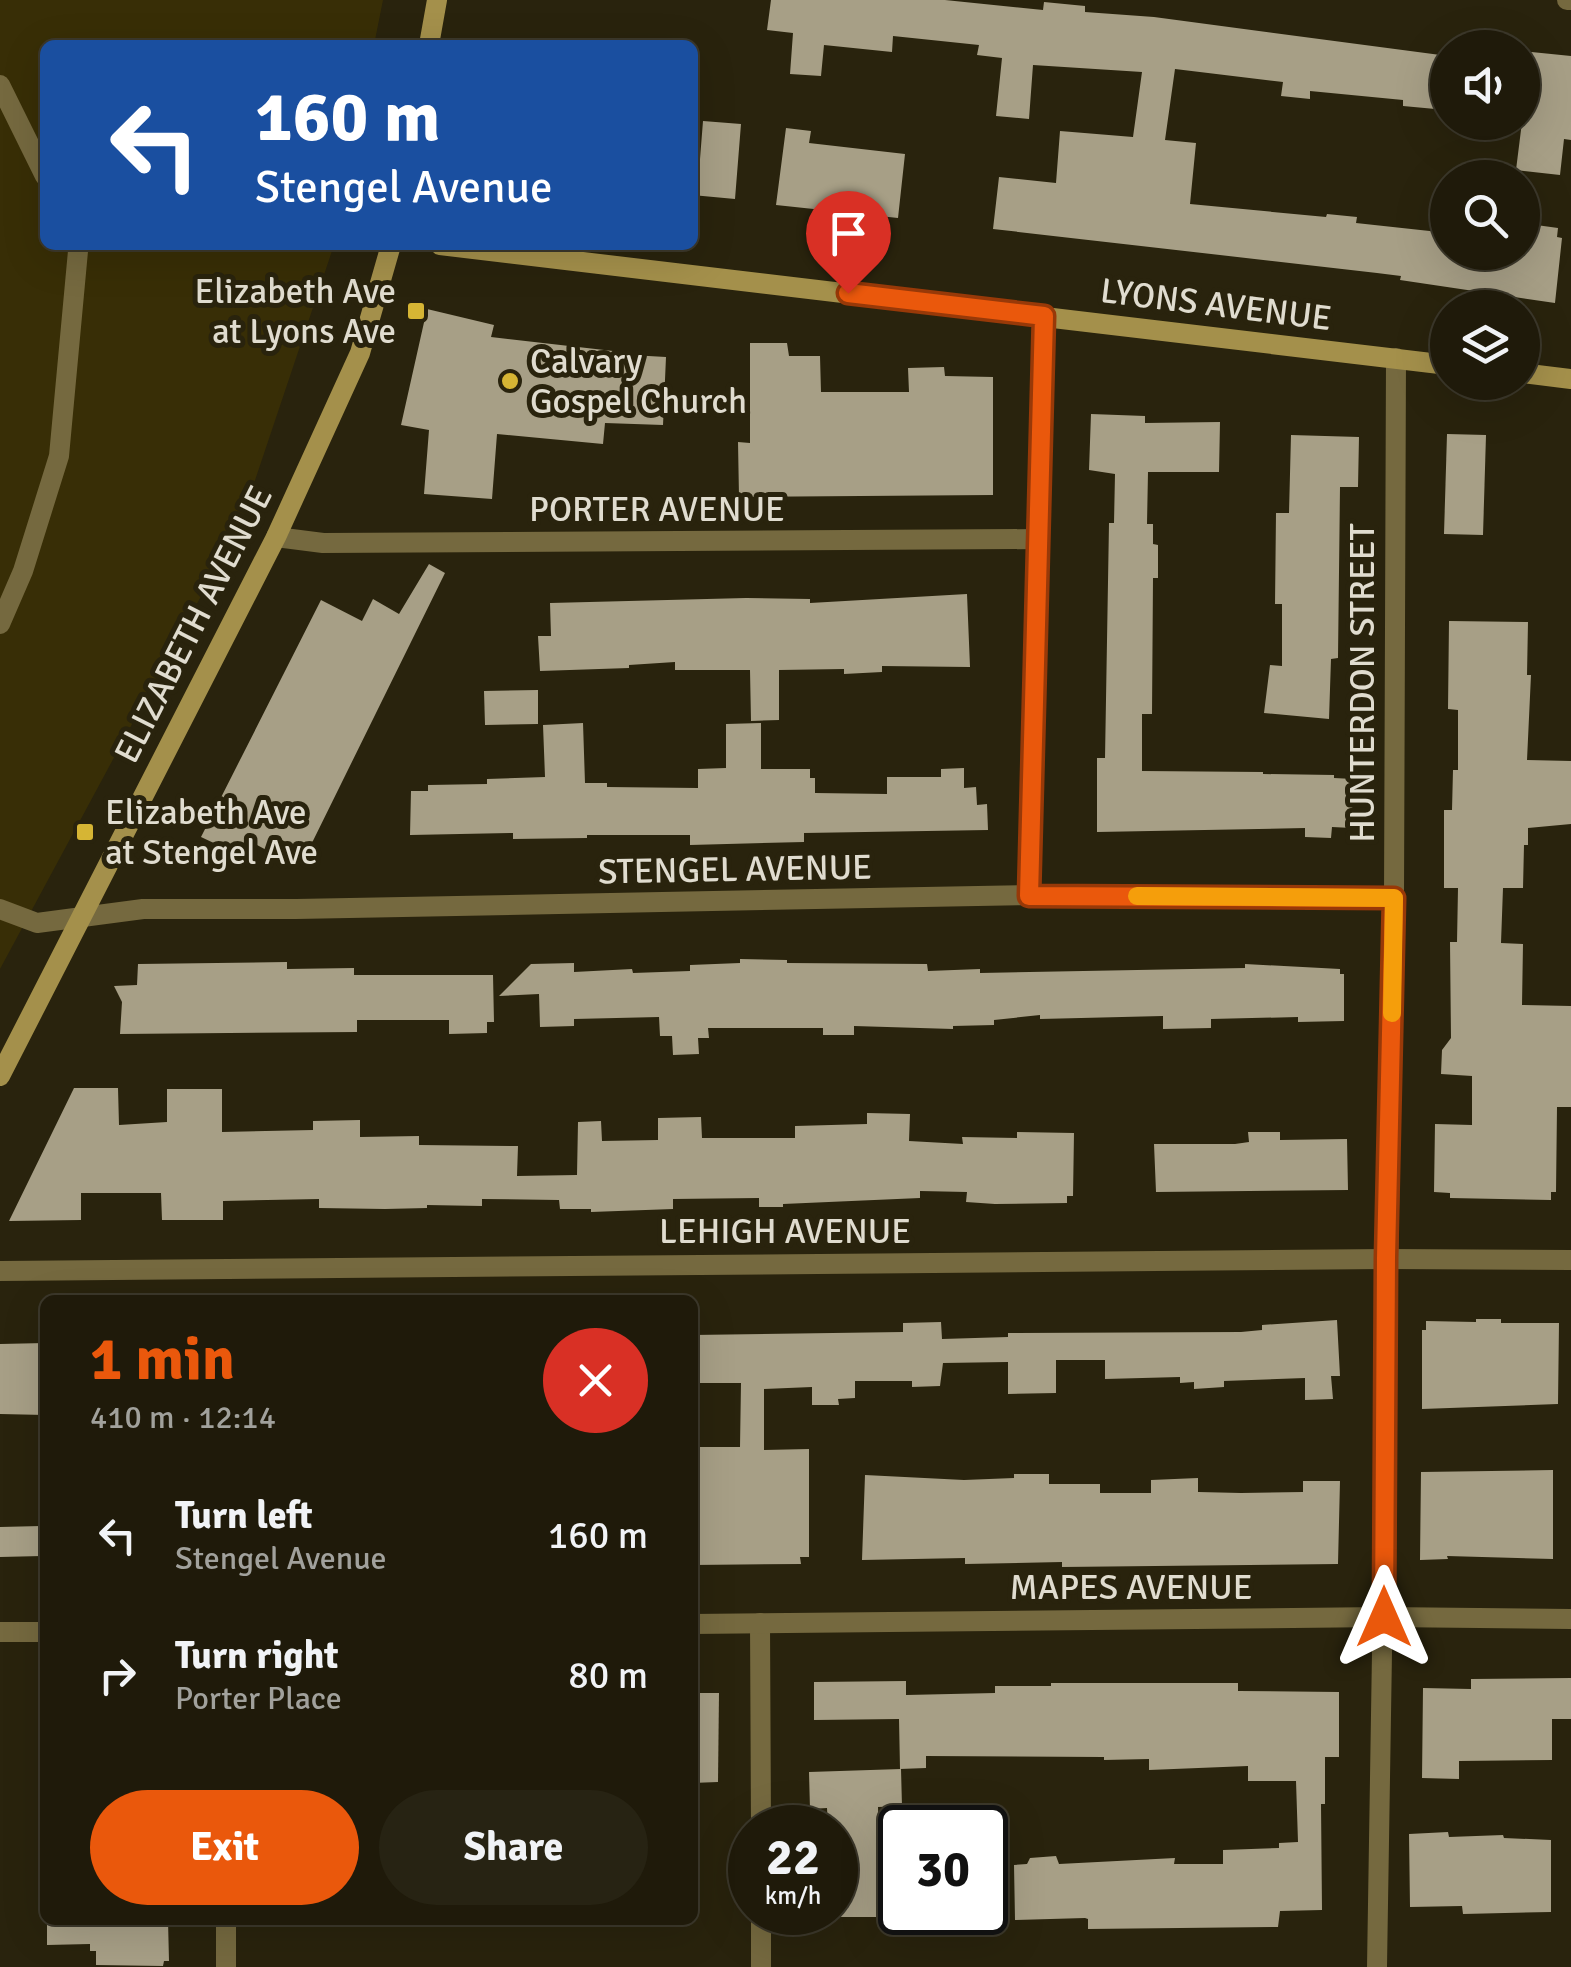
<!DOCTYPE html>
<html lang="en">
<head>
<meta charset="utf-8">
<style>
	body { margin:0; font-family:Signika,sans-serif; background:#272313; color:#f1f3f6; height:100vh; display:flex; flex-direction:column; font-size:38px; white-space:nowrap }
	* { box-sizing:border-box; margin:0 }
	p { font-size:32px; color:#a1a19c }
	.icon { flex:none; width:55px; height:55px; fill:none; stroke:currentColor; stroke-width:2; stroke-linecap:round; stroke-linejoin:round }
	.map { position:relative; flex:1; overflow:hidden }
	.panel { position:absolute; left:40px; top:1295px; width:658px; height:630px; display:flex; flex-direction:column; background:#1f1a0a; border-radius:15px; box-shadow:0 10px 40px #0002,0 0 0 2px #3c382b }
	.panel>* { flex:none }
	.hud { position:absolute; left:40px; top:40px; width:658px; height:210px; border-radius:15px; box-shadow:0 10px 40px #0002,0 0 0 2px #3c382b; background:#1a4fa0; color:#fff; overflow:hidden }
	.buttons { position:absolute; left:1430px; top:30px; display:grid; gap:20px }
	.buttons a { display:grid; place-items:center; width:110px; height:110px; border-radius:50%; background:#1f1a0a; box-shadow:0 10px 40px #0002,0 0 0 2px #3c382b; font-size:50px }
	.speed { position:absolute; left:728px; top:1805px; display:flex; gap:20px; font-size:50px; font-weight:700; text-align:center }
	.speed>* { display:grid; place-content:center; width:130px; height:130px; border-radius:50%; background:#1f1a0a; box-shadow:0 10px 40px #0002,0 0 0 2px #3c382b; line-height:1 }
	.speed small { font-size:25px; font-weight:400 }
	.speed .limit { border:5px solid #111; border-radius:15px; background:#fff; color:#111 }
	.pin { position:absolute; display:grid; place-items:center; width:85px; height:85px; color:#fff; margin:-102px -42px; border-radius:50% 50% 50% 0; rotate:-45deg; box-shadow:0 0 10px #0007 }
	.pin .icon { rotate:45deg }
	.me { position:absolute; width:110px; margin:-55px; rotate:0deg; stroke-linejoin:round; filter:drop-shadow(0 0 8px #0008) }
	.turn { display:flex; align-items:center; gap:35px; height:210px; padding:0 50px; font-size:45px }
	.turn .icon { width:130px; height:130px; stroke-width:2.5 }
	.turn b { display:block; font-size:70px; line-height:85px }
	.round { display:grid; place-items:center; flex:none; width:105px; height:105px; border-radius:52px; background:#272313 }
	.overview { display:flex; align-items:center; justify-content:space-between; height:170px; padding:0 50px }
	h1 { font-size:60px; font-weight:700; line-height:75px; color:#ea580c }
	.cta { display:flex; gap:20px; margin-top:auto; padding:20px 50px }
	.cta a { flex:1; height:115px; border-radius:60px; background:#ea580c; color:#fff; font-size:40px; font-weight:700; line-height:115px; text-align:center }
	.cta a+a { background:#272313; color:#f1f3f6 }
	ul { padding:0; list-style:none }
	li { display:flex; align-items:center; gap:30px; height:140px; padding:0 50px }
	li div { flex:1 }
	li b { display:block; font-size:38px }
	li em { font-style:normal }
	.map>svg:first-child { display:block }
</style>
</head>
<body>
<div class="map">
<svg width="1571" height="1967" viewBox="0 0 1571 1967">
	<rect width="100%" height="100%" fill="#29230d"/>
	<path fill="#382e06" d="M0,0H383L374,45H45V245H334L241,522L0,969Z"/>
	<g fill="#a79f86">
		<path d="M771,0H945L1043,10L1044,2L1085,6V12L1154,17L1448,56L1446,110L1403,106V100L1310,91V99L1281,96L1283,82L1175,69L1165,140L1196,143L1190,204L1326,217L1327,214L1357,217L1356,223L1448,233V252H1526L1529,224L1558,228L1557,237L1562,238L1555,303L1400,280L1401,276L1377,273L993,229L999,177L1056,183L1060,131L1133,137L1142,72L1033,65L1029,119L996,116L1002,58L977,55L979,45L893,36L892,52L824,45L821,76L790,74L793,33L767,30Z"/>
		<path d="M1522,51L1571,56V140L1564,139L1560,175L1516,170L1522,122Z"/>
		<path d="M703,121L741,124L735,199L692,195V159H700Z"/>
		<path d="M786,128L811,131L809,143L905,154L898,218L776,205Z"/>
		<path d="M427,309L494,325L491,337L613,351V354L666,357L663,425L605,423L603,444L497,434L492,499L424,494L429,430L401,425Z"/>
		<path d="M750,343H787L789,356H820L821,392H909L908,368L944,367L945,376L993,377V495L739,497L738,442L750,443Z"/>
		<path d="M1091,414L1145,416V423L1220,422L1219,472H1148L1147,524H1153V544L1158,545V578H1153L1152,714H1142V771L1263,772V774L1334,775V778L1353,779L1352,828L1332,827L1331,838L1305,837V828L1097,832V758H1105L1109,523H1114L1115,474L1089,470Z"/>
		<path d="M1447,434L1486,435L1483,535L1444,534Z"/>
		<path d="M1291,435L1359,437L1358,487H1340L1338,658L1331,659L1329,719L1264,713L1270,665L1282,666V604H1275L1276,513H1289Z"/>
		<path d="M429,564L445,573L307,853L280,839L272,853L257,845L252,850L240,844L235,853L201,837L321,600L362,621L373,599L399,614Z"/>
		<path d="M967,594L970,667L882,666V672L844,674V669L779,670V720L751,721L750,670H675V662L629,665V668L540,671L538,636H551L550,603L746,598L810,599V603Z"/>
		<path d="M1449,621L1528,622L1527,675H1531L1527,760L1571,761V824L1528,828V845H1524L1523,888H1503L1501,943L1523,944L1522,1005L1571,1006V1107H1557L1556,1192H1551V1200L1450,1198V1193L1434,1192L1435,1124L1472,1125V1076L1441,1074L1442,1050L1451,1038L1450,942H1457L1458,888H1444V810H1452L1453,770H1458V710L1448,709Z"/>
		<path d="M538,690V724L485,725L484,691Z"/>
		<path d="M583,723L585,783H607V787L698,788V769L726,768V724L761,723V769H810V778H815V793L887,794V777H941V769L964,768V788L976,787L977,805L987,804L988,830L804,833V842L690,845V835H587V838L513,839V833L410,835L411,791H428V785L487,784V779L545,777L543,725Z"/>
		<path d="M740,959L787,960V963L927,964L928,971L980,969V973L1245,968V964L1340,969V974H1344V1021L1298,1022V1017L1211,1019V1028L1163,1029V1016L1040,1019V1015L994,1020V1025L953,1026V1029L854,1026V1035H823V1028H708L709,1038H698L699,1054L673,1055L672,1036H660L659,1017L574,1019V1026L540,1027L539,994L499,996L531,964L574,963V972L632,969L633,973L690,971V965L740,963Z"/>
		<path d="M287,962V969L354,968V975H493L494,1022H487V1033L449,1034V1020H357V1032L120,1034L122,1002L114,986L137,985L138,964Z"/>
		<path d="M74,1088H118L119,1125L167,1122V1089H222V1132L313,1130V1121L360,1120V1137L419,1136V1145L518,1146L517,1176L577,1175L578,1122L601,1121L602,1141L658,1140V1118L701,1117L702,1138H795V1126L867,1124V1113L910,1114L909,1141L963,1144L962,1137L1017,1138V1132L1074,1133L1073,1196H1067V1203L995,1204L966,1202L967,1192L920,1191V1198L783,1204V1207H759V1198L673,1199V1209L591,1212V1209H560L559,1200L482,1199V1206L427,1205V1208L385,1209L319,1208V1199L223,1201V1220H162L161,1193H81V1220L9,1221Z"/>
		<path d="M1248,1132H1280V1140L1347,1139L1348,1190L1156,1192L1154,1144H1235L1249,1142Z"/>
		<path d="M1476,1319H1501V1323H1559L1558,1404L1422,1409V1330H1426V1321L1476,1322Z"/>
		<path d="M1337,1320L1340,1376H1331L1333,1399L1305,1400V1378L1224,1381V1387L1194,1389V1382L1180,1383V1377L1105,1379V1360H1056V1393L1008,1394V1362L943,1363L940,1386L912,1387V1381H855V1398L838,1399L839,1405H812V1387L764,1389V1450L809,1449V1557H800L801,1564L692,1565V1447H740L741,1383H692V1335L903,1332V1323L941,1322L942,1339L1008,1337V1333L1241,1332L1262,1330V1325Z"/>
		<path d="M45,1343V1415L0,1414V1344Z"/>
		<path d="M1553,1470V1559L1447,1556L1448,1559L1420,1560L1421,1472Z"/>
		<path d="M1014,1474H1049V1484H1100V1493H1151V1480L1198,1478V1492L1241,1493L1303,1492V1481H1340L1338,1564L1062,1567V1562L965,1564V1558L862,1560L865,1475L964,1480L1014,1478Z"/>
		<path d="M41,1526L42,1556L0,1557V1527Z"/>
		<path d="M1571,1678V1719H1552V1760L1459,1761V1779L1422,1778L1423,1688L1471,1689V1679Z"/>
		<path d="M906,1681V1695L995,1693V1686H1051V1683H1238V1691L1339,1692V1757H1325V1804H1321L1322,1910L1280,1911L1278,1927L1088,1929V1919L1085,1918L1015,1920L1014,1865L1027,1864L1030,1858L1056,1856L1059,1864L1175,1858L1174,1864H1223V1850L1279,1848V1843L1298,1842L1296,1781H1248V1766L1149,1770V1759L1104,1760V1757L926,1756V1768L900,1769L899,1719L814,1720V1682Z"/>
		<path d="M692,1693H719L718,1782L692,1783Z"/>
		<path d="M901,1769L902,1806L878,1807L880,1871H900V1917H835V1828H828L827,1808L810,1809L809,1772Z"/>
		<path d="M1448,1832L1449,1837L1503,1835L1504,1838L1551,1840V1912L1463,1914L1462,1906L1410,1907L1409,1834Z"/>
		<path d="M47,1920H168L169,1961H164L163,1966L96,1965V1951H90V1944L47,1945Z"/>
	</g>
	<g fill="none" stroke-linecap="round" stroke-linejoin="round">
		<g stroke="#75693f" stroke-width="20">
			<path d="M1567,0H1571"/>
			<path d="M0,85L45,176"/>
			<path d="M276,537L323,543L1040,539"/>
			<path d="M0,624L23,571L59,456L78,251L76,245"/>
			<path d="M1029,895L1045,316"/>
			<path d="M0,909L37,923L143,909H296L1029,895L1394,897"/>
			<path d="M0,1271L1386,1259L1571,1260"/>
			<path d="M760,1623L761,1828"/>
			<path d="M692,1624L1384,1617L1571,1619"/>
			<path d="M0,1632H45"/>
			<path d="M761,1912V1967"/>
			<path d="M226,1920V1967"/>
			<path d="M1377,1967L1394,897L1396,358"/>
		</g>
		<g stroke="#a4904b" stroke-width="20">
			<path d="M429,45L437,0"/>
			<path d="M440,245L1448,365"/>
			<path d="M1522,373L1571,379"/>
			<path d="M0,1076L276,537L360,353L391,245"/>
		</g>
	</g>
	<g fill="none" stroke-linecap="round" stroke-linejoin="round">
		<defs>
			<path id="route" d="M848,293L1044,316L1029,896L1394,898L1386,1258L1384,1617"/>
		</defs>
		<use href="#route" stroke="#983908" stroke-width="25"/>
		<use href="#route" stroke="#ea580c" stroke-width="18"/>
		<path stroke="#f59e0b" stroke-width="18" d="M1137,896L1394,898L1392,1013"/>
	</g>
	<g fill="#d6b534" stroke="#29230d" stroke-width="4">
		<rect x="406" y="301" width="20" height="20" rx="5"/>
		<circle cx="510" cy="381" r="10"/>
		<rect x="75" y="822" width="20" height="20" rx="5"/>
	</g>
	<g text-anchor="middle" stroke-width="10" stroke-linejoin="round" paint-order="stroke">
		<g font-size="35" fill="#e0dccf" stroke="#29230d" text-anchor="start">
			<text x="396" y="303" text-anchor="end">Elizabeth Ave<tspan x="396" dy="40">at Lyons Ave</tspan></text>
			<text x="530" y="373">Calvary<tspan x="530" dy="40">Gospel Church</tspan></text>
			<text x="105" y="824">Elizabeth Ave<tspan x="105" dy="40">at Stengel Ave</tspan></text>
		</g>
		<g font-size="35" fill="#e0dccf" stroke="#29230d">
			<text transform="translate(1216 304) rotate(7)" y="12">LYONS AVENUE</text>
			<text x="657" y="521">PORTER AVENUE</text>
			<text transform="translate(193 624) rotate(-63)" y="12">ELIZABETH AVENUE</text>
			<text transform="translate(1362 683) rotate(-90)" y="12">HUNTERDON STREET</text>
			<text transform="translate(735 869) rotate(-1)" y="12">STENGEL AVENUE</text>
			<text x="785" y="1243">LEHIGH AVENUE</text>
			<text x="1131" y="1599">MAPES AVENUE</text>
		</g>
	</g>
</svg>
<div class="buttons">
<a><svg class="icon" aria-label="sound" viewBox="0 0 24 24"><path d="M4 9h4l5-4v14l-5-4H4zM17 9q2 3 0 6"/></svg></a>
<a><svg class="icon" aria-label="search" viewBox="0 0 24 24"><circle cx="10" cy="10" r="6"/><path d="M15 15l6 6"/></svg></a>
<a><svg class="icon" aria-label="layers" viewBox="0 0 24 24"><path d="M12 4l9 5-9 5-9-5zM3 14l9 5 9-5"/></svg></a>
</div>
<div class="speed"><div>22<small>km/h</small></div><div class="limit">30</div></div>
<div class="pin" style="left:848px;top:293px;background:#d93025"><svg class="icon" aria-label="arrive" viewBox="0 0 24 24"><path d="M6 21V4h12l-3 4 3 4H6"/></svg></div>
<svg class="me" style="left:1384px;top:1617px" viewBox="-20 -20 40 40"><path d="M0-17L14 15 0 8-14 15z" fill="#ea580c" stroke="#fff" stroke-width="4"/></svg>
<div class="hud">
<div class="turn"><svg class="icon" aria-label="left" viewBox="0 0 24 24"><path d="M17 20v-9H6M10 6l-5 5 5 5"/></svg><div><b>160 m</b>Stengel Avenue</div></div>
</div>
<section class="panel">
<div class="overview"><div><h1>1 min</h1><p>410 m · 12:14</p></div><a class="round" style="background:#d93025;color:#fff"><svg class="icon" aria-label="close" viewBox="0 0 24 24"><path d="M6 6l12 12M18 6L6 18"/></svg></a></div>
<ul>
<li><svg class="icon" aria-label="left" viewBox="0 0 24 24"><path d="M17 20v-9H6M10 6l-5 5 5 5"/></svg><div><b>Turn left</b><p>Stengel Avenue</p></div><em>160 m</em></li>
<li><svg class="icon" aria-label="right" viewBox="0 0 24 24"><path d="M7 20v-9h11M14 6l5 5-5 5"/></svg><div><b>Turn right</b><p>Porter Place</p></div><em>80 m</em></li>
</ul>
<div class="cta"><a>Exit</a><a>Share</a></div>
</section>
</div>
</body>
</html>
